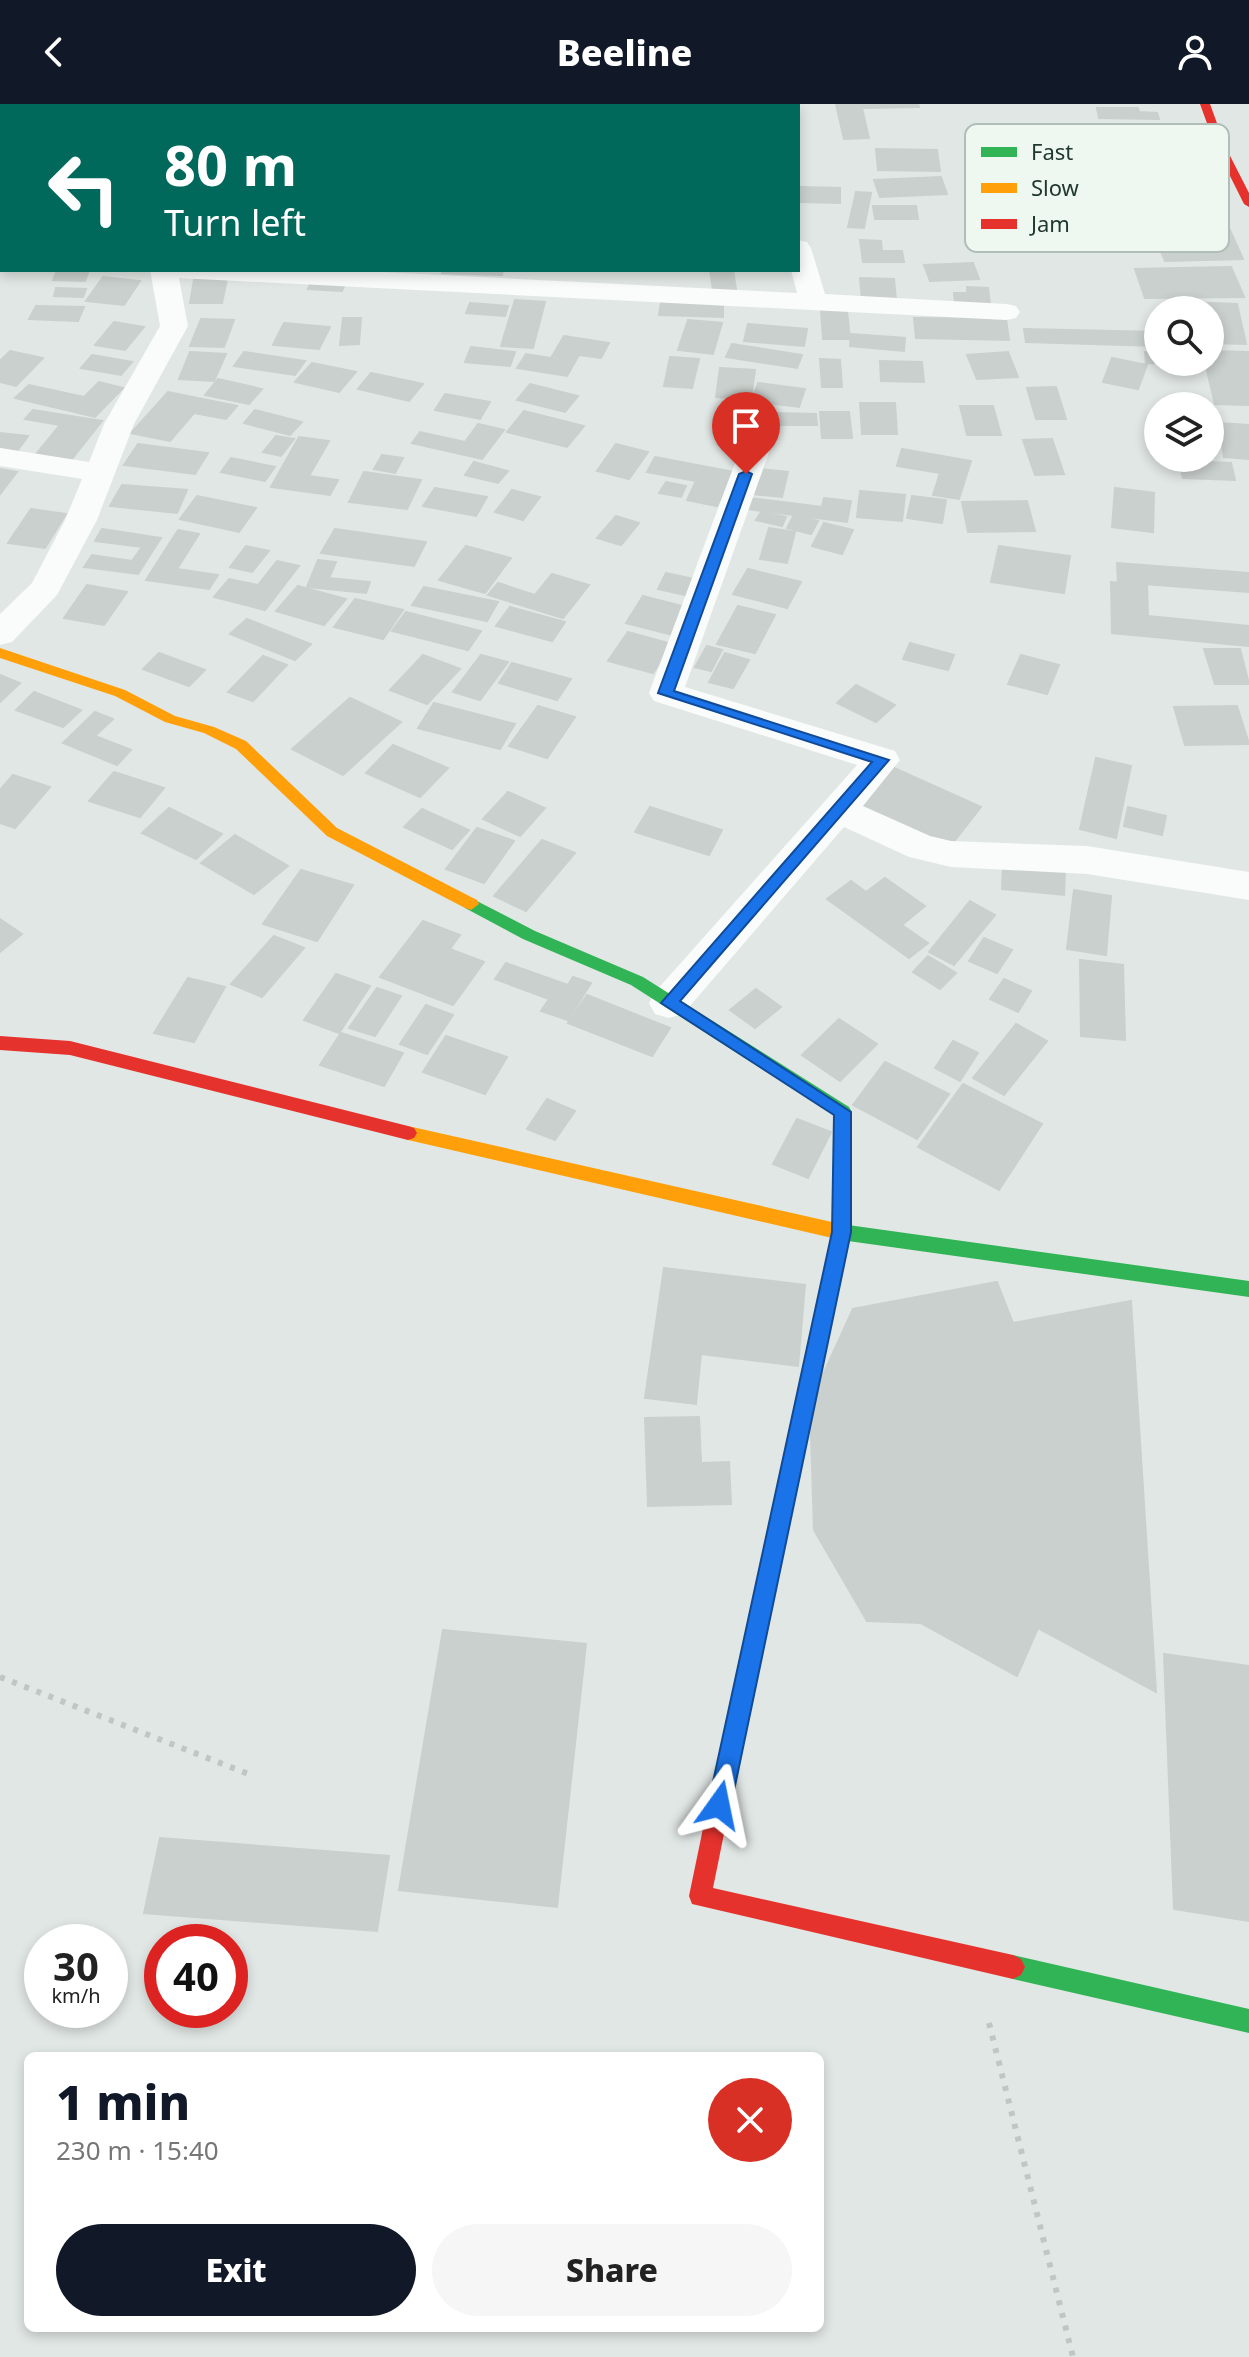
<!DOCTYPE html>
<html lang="en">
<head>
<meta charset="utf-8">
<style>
	body { margin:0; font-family:"Noto Sans",sans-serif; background:#f6f6f6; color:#222; height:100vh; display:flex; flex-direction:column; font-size:30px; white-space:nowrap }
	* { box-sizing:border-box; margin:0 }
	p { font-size:26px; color:#767676 }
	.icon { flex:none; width:44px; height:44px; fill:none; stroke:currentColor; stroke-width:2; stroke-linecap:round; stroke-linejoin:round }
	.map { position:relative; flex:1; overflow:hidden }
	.side { position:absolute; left:24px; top:1948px; width:800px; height:280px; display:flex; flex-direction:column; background:#fff; border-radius:12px; box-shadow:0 4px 12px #0003 }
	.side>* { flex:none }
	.guide { position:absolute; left:0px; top:0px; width:800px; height:168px; box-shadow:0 4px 12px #0003; background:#00695c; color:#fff; overflow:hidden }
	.buttons { position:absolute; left:1144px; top:192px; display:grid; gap:16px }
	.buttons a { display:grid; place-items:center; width:80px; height:80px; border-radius:50%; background:#fff; box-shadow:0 4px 12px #0003; font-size:40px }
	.speed { position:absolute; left:24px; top:1820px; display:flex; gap:16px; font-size:40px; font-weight:700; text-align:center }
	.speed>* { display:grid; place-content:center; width:104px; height:104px; border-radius:50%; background:#fff; box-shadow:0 4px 12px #0003; line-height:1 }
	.speed small { font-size:20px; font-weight:400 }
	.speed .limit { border:12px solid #d22; background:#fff; color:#111 }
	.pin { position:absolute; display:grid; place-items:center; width:68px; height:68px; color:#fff; margin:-82px -34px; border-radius:50% 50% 50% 0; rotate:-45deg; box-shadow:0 0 8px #0007 }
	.pin .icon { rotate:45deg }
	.me { position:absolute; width:88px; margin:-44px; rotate:12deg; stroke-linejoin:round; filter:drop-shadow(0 0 6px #0008) }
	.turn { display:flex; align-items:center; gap:28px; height:168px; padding:0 32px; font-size:36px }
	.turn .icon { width:104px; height:104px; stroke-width:2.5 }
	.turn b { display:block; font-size:56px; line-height:68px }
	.round { display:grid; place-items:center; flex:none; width:84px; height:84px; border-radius:42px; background:#f6f6f6 }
	.overview { display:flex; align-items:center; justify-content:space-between; height:136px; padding:0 32px }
	h1 { font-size:48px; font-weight:800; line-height:60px; color:#111827 }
	.button { display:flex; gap:16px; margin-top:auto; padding:16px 32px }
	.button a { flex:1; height:92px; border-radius:48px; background:#111827; color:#fff; font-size:32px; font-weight:800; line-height:92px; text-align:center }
	.button a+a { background:#f6f6f6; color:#222 }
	header { display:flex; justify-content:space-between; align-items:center; height:104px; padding:0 32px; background:#111827; color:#fff; font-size:36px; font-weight:800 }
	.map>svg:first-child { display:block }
</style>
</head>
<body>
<header><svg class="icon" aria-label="back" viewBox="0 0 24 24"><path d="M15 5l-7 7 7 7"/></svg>Beeline<svg class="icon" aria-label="person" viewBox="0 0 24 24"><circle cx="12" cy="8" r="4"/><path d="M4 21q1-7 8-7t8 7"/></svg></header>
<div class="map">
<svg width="1249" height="2253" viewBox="0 0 1249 2253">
	<rect width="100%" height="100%" fill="#e1e7e4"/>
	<g fill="#cad0cd" stroke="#cad0cd" stroke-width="2">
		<path d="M836,0H918L919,3L862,4L869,34L844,35Z"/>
		<path d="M1097,4H1138L1139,8L1157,9L1159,15L1099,14Z"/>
		<path d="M876,45L937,46L940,67L878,66Z"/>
		<path d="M941,73L947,90L880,93L874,76Z"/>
		<path d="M801,83L840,84V99L801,98Z"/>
		<path d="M856,88L871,89L864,124L848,123Z"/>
		<path d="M873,102H916L918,115H875Z"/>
		<path d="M1229,124L1243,155L1165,157L1152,126Z"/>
		<path d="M860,136L881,137L882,147H902L904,158H863Z"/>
		<path d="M973,159L979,175L930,177L924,161Z"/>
		<path d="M1231,163L1244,193L1145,194L1135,165Z"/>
		<path d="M443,166H503L502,171L442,169Z"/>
		<path d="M710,166H733L736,185L713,186Z"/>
		<path d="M56,169H88L85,177L53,176Z"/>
		<path d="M103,173L140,177L124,201L86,197Z"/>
		<path d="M860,174L894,175L896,196H862Z"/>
		<path d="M227,175L222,199H190L194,176Z"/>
		<path d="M311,178L345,180L342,187L308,185Z"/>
		<path d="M967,183L988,184L990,201L955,200L954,189H967Z"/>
		<path d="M56,184L86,185L83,193L54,192Z"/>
		<path d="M515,196L545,198L533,244L501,242Z"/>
		<path d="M661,198L723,200V213L659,211Z"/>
		<path d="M1186,198L1237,200L1246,240L1210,239V206H1187Z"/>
		<path d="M470,199L508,202L505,212L466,209Z"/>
		<path d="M36,202L84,203L78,217L29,215Z"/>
		<path d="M821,206L847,207L850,235H823Z"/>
		<path d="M343,214H361L359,240L340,241Z"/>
		<path d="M914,214L1006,215L1009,236L916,234Z"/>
		<path d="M201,215L234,216L224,243L190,242Z"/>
		<path d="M688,216L722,219L713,250L678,246Z"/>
		<path d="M114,218L144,223L125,246L95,241Z"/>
		<path d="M284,219L330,223L319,245L273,241Z"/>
		<path d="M748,220L807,225L804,242L744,237Z"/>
		<path d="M1024,225L1158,228V242L1026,238Z"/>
		<path d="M851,230L905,234L904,247L850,242Z"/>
		<path d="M564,232L609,239L601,254L579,251L567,272L517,264L526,250L551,254Z"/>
		<path d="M732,240L802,251L797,264L726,253Z"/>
		<path d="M471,243L515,248L510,262L465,258Z"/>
		<path d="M10,247L43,254L16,282L0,278V257Z"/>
		<path d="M1210,247L1249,248V301L1215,300L1205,258H1210Z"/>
		<path d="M190,248L226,250L214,277L179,275Z"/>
		<path d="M244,248L305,257L295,271L234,262Z"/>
		<path d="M1008,248L1018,273L977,275L967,251Z"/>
		<path d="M1145,248H1158V258L1192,261L1146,259Z"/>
		<path d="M92,251L132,258L121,271L81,264Z"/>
		<path d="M670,253L699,255L692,284L664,282Z"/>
		<path d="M1112,254L1147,261L1138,285L1103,278Z"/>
		<path d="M820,255L840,256L842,283H822Z"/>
		<path d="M880,257L922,258L924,278L881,277Z"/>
		<path d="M312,259L356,268L339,288L295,278Z"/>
		<path d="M720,264L755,266L751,295L716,293Z"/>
		<path d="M371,269L423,280L409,297L358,285Z"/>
		<path d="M218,275L262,285L249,300L205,291Z"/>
		<path d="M99,278L123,284L95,313L15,294L29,281L84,293Z"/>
		<path d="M758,279L805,285L799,303L752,297Z"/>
		<path d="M530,280L578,292L565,308L517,296Z"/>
		<path d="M1056,283L1066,315H1036L1027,284Z"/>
		<path d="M168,288L237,302L226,315L194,309L170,337L131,329Z"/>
		<path d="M445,290L490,298L480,315L435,306Z"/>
		<path d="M860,299H895L897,330H862Z"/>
		<path d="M960,302H993L1001,331H967Z"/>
		<path d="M33,306L102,317L72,355L37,349L60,321L25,315Z"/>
		<path d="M255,306L302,318L290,331L244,319Z"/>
		<path d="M524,307L584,322L567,343L507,328Z"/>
		<path d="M820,308H849L852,334H822Z"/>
		<path d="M772,309L816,310L817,321H772Z"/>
		<path d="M1219,319L1249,321V355L1224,353Z"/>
		<path d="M478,320L504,326L482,355L412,339L420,328L465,338Z"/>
		<path d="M0,329L28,332L18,346L0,343Z"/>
		<path d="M276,332L294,335L281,352L263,348Z"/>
		<path d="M299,333L329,337L309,372L338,376L330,391L271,383Z"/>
		<path d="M1052,335L1064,370L1035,371L1023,336Z"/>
		<path d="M138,340L208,349L195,370L124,361Z"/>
		<path d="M616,340L648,348L629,375L597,367Z"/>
		<path d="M902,345L971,357L959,395L933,391L940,369L897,362Z"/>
		<path d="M382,351L403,354L395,369L374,365Z"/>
		<path d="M655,353L734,368L717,402L687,396L696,377L647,368Z"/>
		<path d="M231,354L275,363L265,377L221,368Z"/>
		<path d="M1179,357L1231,359L1235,376L1183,374Z"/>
		<path d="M474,358L508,367L498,379L465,371Z"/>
		<path d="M0,365L17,368L0,390Z"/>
		<path d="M759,365L788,368L782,393L753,390Z"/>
		<path d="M364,368L421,376L407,405L349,398Z"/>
		<path d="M666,378L686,382L681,393L659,389Z"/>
		<path d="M122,381L187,386L177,409L110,402Z"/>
		<path d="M435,384L487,393L476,412L423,402Z"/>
		<path d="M1115,384L1154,389L1153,428L1112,423Z"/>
		<path d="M512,386L540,393L523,416L495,408Z"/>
		<path d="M860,387L905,391L902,417L857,413Z"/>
		<path d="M197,392L256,404L239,428L180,415Z"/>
		<path d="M912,392L946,396L942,419L907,414Z"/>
		<path d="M750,394L822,403L824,394L851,397L847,418L747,405Z"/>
		<path d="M1027,397L1035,427L968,428L962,398Z"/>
		<path d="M31,405L66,410L45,444L8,439Z"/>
		<path d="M761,408L786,413L782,422L756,416Z"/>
		<path d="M794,411L818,417L811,430L787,424Z"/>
		<path d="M616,412L639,419L621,441L597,434Z"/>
		<path d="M824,419L853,426L842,450L812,442Z"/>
		<path d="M769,424L795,428L787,459L760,455Z"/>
		<path d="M102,425L161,434L138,470L84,463L92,451L132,457L142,443L95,437Z"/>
		<path d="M335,425L426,438L414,462L321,449Z"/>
		<path d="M178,426L199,430L177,465L218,471L209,485L146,476Z"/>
		<path d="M246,442L269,447L252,468L230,463Z"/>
		<path d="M466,442L511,454L485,489L439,476Z"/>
		<path d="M999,442L1070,452L1064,489L991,478Z"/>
		<path d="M318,456L336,458L329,474L370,478L366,489L307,483Z"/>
		<path d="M277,457L299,462L265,506L214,493L229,475L258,481Z"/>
		<path d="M1117,459L1249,469V488L1118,478Z"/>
		<path d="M748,465L801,478L787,504L733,490Z"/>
		<path d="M666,469L698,476L690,492L658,485Z"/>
		<path d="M552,470L589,481L563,514L488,491L498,479L535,491Z"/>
		<path d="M1111,478L1147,481L1148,512L1249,522V542L1112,529Z"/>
		<path d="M87,481L127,488L104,521L64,514Z"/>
		<path d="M298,482L346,495L324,521L276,507Z"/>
		<path d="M424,483L498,498L487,517L412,501Z"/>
		<path d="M643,492L689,504L673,531L626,519Z"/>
		<path d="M355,495L403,506L383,535L334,523Z"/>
		<path d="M738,502L775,511L755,549L717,540Z"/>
		<path d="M510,503L565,518L552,537L496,522Z"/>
		<path d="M406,508L481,527L468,546L392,527Z"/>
		<path d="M247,515L311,540L295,556L230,530Z"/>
		<path d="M628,528L672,540L653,569L608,557Z"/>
		<path d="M910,539L954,551L948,566L903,555Z"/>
		<path d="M707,542L722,546L711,567L695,563Z"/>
		<path d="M1204,545H1240L1249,580H1215Z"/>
		<path d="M159,549L205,566L189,582L143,565Z"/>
		<path d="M725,549L749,556L733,584L709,578Z"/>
		<path d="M423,551L460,565L427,600L390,586Z"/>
		<path d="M481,551L508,558L480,596L453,588Z"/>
		<path d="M1021,551L1059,561L1047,590L1008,580Z"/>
		<path d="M263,552L287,561L253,597L228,588Z"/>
		<path d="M512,559L571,575L557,596L499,579Z"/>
		<path d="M0,571L20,579L0,598Z"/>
		<path d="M856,581L895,601L876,618L837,599Z"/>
		<path d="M34,588L81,606L63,623L16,606Z"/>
		<path d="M350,594L401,618L343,671L292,645Z"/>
		<path d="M434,599L515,620L500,645L418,624Z"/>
		<path d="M538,602L575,613L547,654L509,642Z"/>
		<path d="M1237,602L1249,640L1185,641L1174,603Z"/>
		<path d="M95,608L113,615L95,632L131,646L117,661L63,639Z"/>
		<path d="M393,641L448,664L420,693L366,669Z"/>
		<path d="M1096,654L1131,662L1116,734L1080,725Z"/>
		<path d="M894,664L981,703L949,744L861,703Z"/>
		<path d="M114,668L164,684L140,713L89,697Z"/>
		<path d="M13,671L50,683L15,724L0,719V686Z"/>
		<path d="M508,688L545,704L520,732L483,715Z"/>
		<path d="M650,703L722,726L709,751L635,728Z"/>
		<path d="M1128,703L1166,712L1162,731L1124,722Z"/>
		<path d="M169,704L222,730L196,755L142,729Z"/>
		<path d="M422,705L469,726L452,745L404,723Z"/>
		<path d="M477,724L514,737L484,779L446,765Z"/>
		<path d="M235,731L288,762L254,790L201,759Z"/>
		<path d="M542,736L575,749L526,807L494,792Z"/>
		<path d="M1003,760L1065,766L1064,791L1002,785Z"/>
		<path d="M301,766L353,781L317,837L263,820Z"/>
		<path d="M885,774L925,802L902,821L928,839L909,854L827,795L851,777L866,788Z"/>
		<path d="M1074,786L1111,792L1106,851L1067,845Z"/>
		<path d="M970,797L995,811L954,861L929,848Z"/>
		<path d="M0,815L22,830L0,848Z"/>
		<path d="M423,817L460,831L450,845L484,858L453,901L380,873Z"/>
		<path d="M274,832L304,844L262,893L231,880Z"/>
		<path d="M984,834L1012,846L997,869L969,857Z"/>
		<path d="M928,852L956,869L940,885L913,868Z"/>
		<path d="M1080,856L1123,861L1125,936L1081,932Z"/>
		<path d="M506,859L568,881L573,873L591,879L568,916L541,907L549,895L495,875Z"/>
		<path d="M336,870L370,882L339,929L304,916Z"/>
		<path d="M188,874L225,883L194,938L154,929Z"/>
		<path d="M1004,875L1031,887L1018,908L990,895Z"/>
		<path d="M377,884L401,892L375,932L349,924Z"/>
		<path d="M756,885L781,903L755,924L730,906Z"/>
		<path d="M587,891L670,924L652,952L568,919Z"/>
		<path d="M426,901L453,911L427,950L400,940Z"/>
		<path d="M839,915L877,940L840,977L802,951Z"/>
		<path d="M1016,920L1047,937L1004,991L973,974Z"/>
		<path d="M341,929L403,949L384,982L320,961Z"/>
		<path d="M446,932L507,953L485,990L423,968Z"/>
		<path d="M953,937L978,949L960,977L935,964Z"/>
		<path d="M885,958L949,990L917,1035L853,1001Z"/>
		<path d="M963,980L1042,1020L999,1086L918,1043Z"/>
		<path d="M547,995L575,1007L555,1036L527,1025Z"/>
		<path d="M797,1015L831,1028L808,1074L773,1060Z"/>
		<path d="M664,1164L805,1181L798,1262L701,1250L696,1300L645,1294Z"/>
		<path d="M997,1178L1013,1219L1131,1197L1156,1588L1038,1524L1017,1572L921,1519L867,1517L814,1426L810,1299L853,1205Z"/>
		<path d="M699,1313L701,1359L729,1358L731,1400L648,1402L645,1314Z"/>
		<path d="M443,1526L586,1540L557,1803L399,1786Z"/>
		<path d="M1164,1550L1249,1562V1817L1174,1805Z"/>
		<path d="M160,1734L389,1752L377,1827L144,1809Z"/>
	</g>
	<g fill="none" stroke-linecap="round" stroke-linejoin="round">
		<g stroke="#bfc7c4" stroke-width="6" stroke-dasharray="5 8" stroke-linecap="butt">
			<path d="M0,1573L251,1671"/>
			<path d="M989,1919L1073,2253"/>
		</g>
		<g fill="#fafbfb" fill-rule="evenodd">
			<rect x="169" y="0" width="24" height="2"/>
			<path d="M735,0H759L760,2H736Z"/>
			<path d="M798,136L807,138L811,144L825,190L1006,200L1016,202L1020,208L1016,214L1006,216L179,174L188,222L134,320L97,416L57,491L12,538L0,541V510L32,479L65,416L82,375L0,362V344L89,358L104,320L160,222L150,166H342L797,189L791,166H798Z"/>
			<path d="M756,334L767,337L771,343L685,583L895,647L900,656L863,702L930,732L951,737L1087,742L1249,768V796L1087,770L951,763L909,753L844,723L683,910L669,914L655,910L649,899L655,888L857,661L654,597L649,589L741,343L745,337Z"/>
		</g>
		<g fill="#30b455" fill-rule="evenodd">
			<path d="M471,794L535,827L643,873L849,1003L852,1008L850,1100L847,1105H835L832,1100L834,1011L631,881L523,835L465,804L463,800L465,796Z"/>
			<path d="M841,1120L1249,1177V1193L848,1137L817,1289L814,1295L807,1298L800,1295L797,1289L832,1128L835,1123Z"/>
			<path d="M1013,1851L1249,1905V1929L1013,1875L1005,1871L1001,1863L1005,1855Z"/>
		</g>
		<g fill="#ff9f0a" fill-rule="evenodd">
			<path d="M0,544L125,586L175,612L214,623L246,637L337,724L477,796L479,800L471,806L465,804L327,732L236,645L204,629L165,618L115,592L0,554Z"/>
			<path d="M408,1022L832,1118L835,1095H847C852,1104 852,1124 847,1133L841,1136L408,1036L402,1034L399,1029L402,1024Z"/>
			<path d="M807,1280L814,1283L817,1289L728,1710L725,1718L717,1721L709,1718L706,1710L797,1289L800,1283Z"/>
		</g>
		<g fill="#e5322d" fill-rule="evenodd">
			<path d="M1200,0H1210L1226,44L1249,89V103L1244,100L1216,44Z"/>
			<path d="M0,932L70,937L408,1022L414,1024L417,1029L414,1034L408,1036L70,951L0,946Z"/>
			<path d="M717,1699L725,1702L728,1710L713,1784L1013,1851L1021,1855L1025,1863L1021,1871L1013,1875L692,1800L689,1792L706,1710L709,1702Z"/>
		</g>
	</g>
	<path fill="#1a73e8" stroke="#114b97" stroke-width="2" d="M746,367L752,370L674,587L889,656L680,897L851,1008V1128L731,1701L727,1709L719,1712L711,1709L708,1701L832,1128L834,1011L661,899L872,658L658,589L739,370Z"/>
	<rect x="965" y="20" width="264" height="128" rx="12" fill="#eff7f1" stroke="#b1beb7" stroke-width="2"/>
	<rect x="981" y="43" width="36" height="10" fill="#30b455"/>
	<rect x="981" y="79" width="36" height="10" fill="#ff9f0a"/>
	<rect x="981" y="115" width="36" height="10" fill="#e5322d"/>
	<g font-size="22" fill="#20392f">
		<text x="1031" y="56">Fast</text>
		<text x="1031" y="92">Slow</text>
		<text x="1031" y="128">Jam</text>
	</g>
</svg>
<div class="buttons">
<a><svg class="icon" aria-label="search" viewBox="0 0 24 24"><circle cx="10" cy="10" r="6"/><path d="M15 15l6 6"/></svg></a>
<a><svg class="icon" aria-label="layers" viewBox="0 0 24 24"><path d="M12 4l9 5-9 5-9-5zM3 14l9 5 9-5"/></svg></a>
</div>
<div class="speed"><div>30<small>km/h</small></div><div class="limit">40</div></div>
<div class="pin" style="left:746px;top:370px;background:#d93025"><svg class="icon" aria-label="arrive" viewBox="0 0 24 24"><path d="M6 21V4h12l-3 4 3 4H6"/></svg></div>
<svg class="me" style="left:719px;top:1701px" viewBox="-20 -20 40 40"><path d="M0-17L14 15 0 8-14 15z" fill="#1a73e8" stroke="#fff" stroke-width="4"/></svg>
<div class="guide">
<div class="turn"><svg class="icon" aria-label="left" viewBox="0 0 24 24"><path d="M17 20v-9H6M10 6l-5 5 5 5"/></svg><div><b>80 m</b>Turn left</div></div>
</div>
<section class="side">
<div class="overview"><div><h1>1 min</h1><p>230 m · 15:40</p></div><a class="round" style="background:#d93025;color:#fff"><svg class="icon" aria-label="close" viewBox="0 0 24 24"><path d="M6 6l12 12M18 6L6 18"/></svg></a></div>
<div class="button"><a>Exit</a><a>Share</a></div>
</section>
</div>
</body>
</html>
